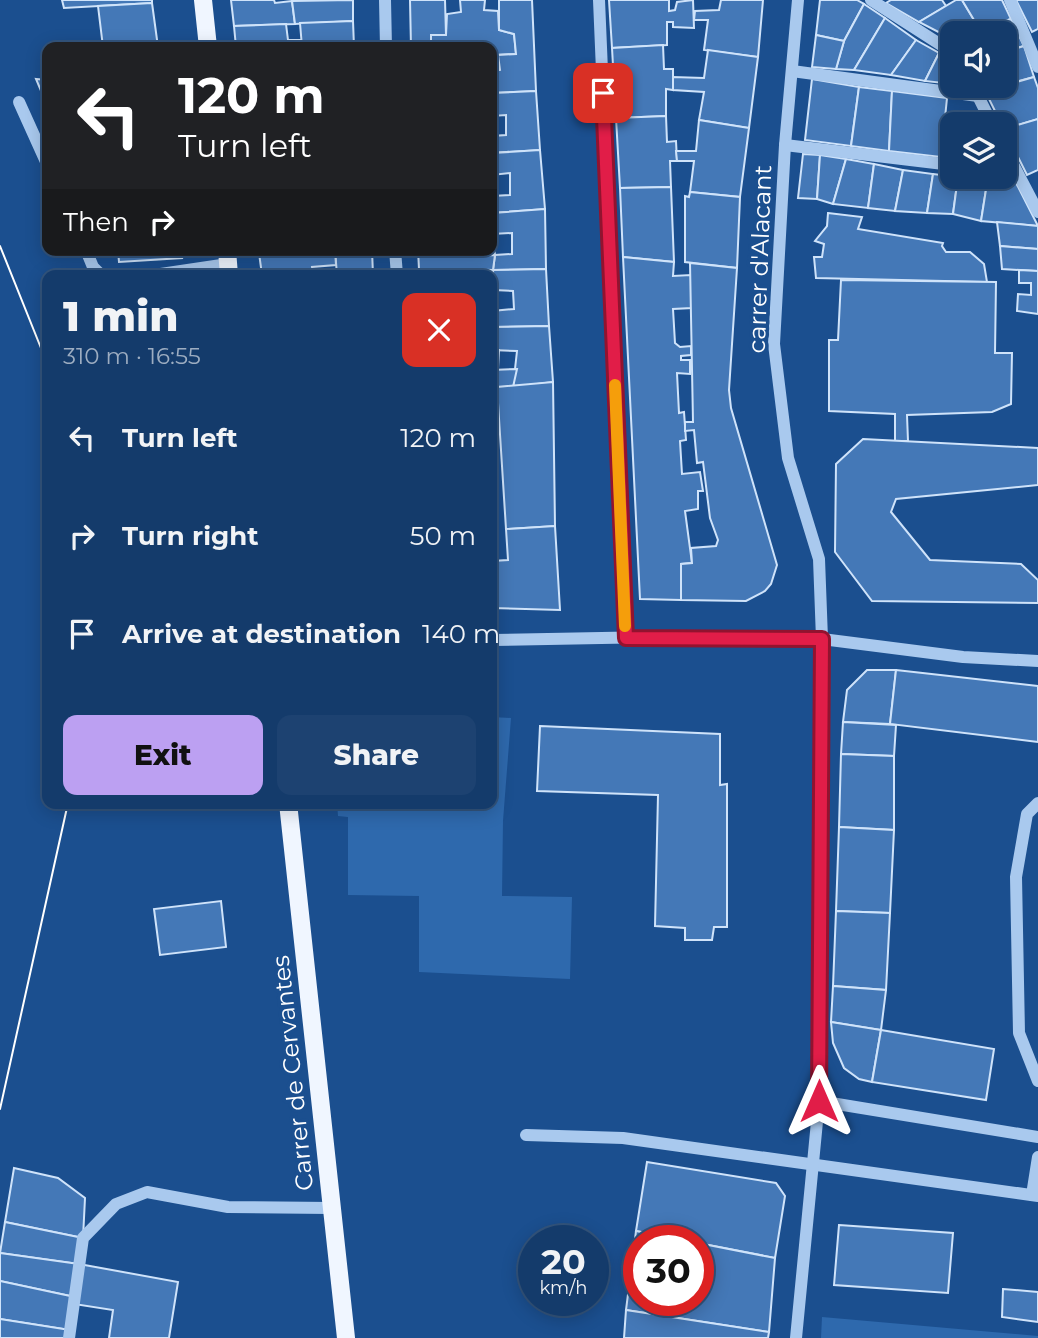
<!DOCTYPE html>
<html lang="en">
<head>
<meta charset="utf-8">
<style>
	body { margin:0; font-family:Montserrat,sans-serif; background:#1d4271; color:#f1f3f6; height:100vh; display:flex; flex-direction:column; font-size:26px; white-space:nowrap }
	* { box-sizing:border-box; margin:0 }
	p { font-size:23px; color:#9dadc1 }
	.icon { flex:none; width:38px; height:38px; fill:none; stroke:currentColor; stroke-width:2; stroke-linecap:round; stroke-linejoin:round }
	.map { position:relative; flex:1; overflow:hidden }
	.drawer { position:absolute; left:42px; top:270px; width:455px; height:539px; display:flex; flex-direction:column; background:#143b6b; border-radius:14px; box-shadow:0 4px 18px #0003,0 0 0 2px #33557e }
	.drawer>* { flex:none }
	.banner { position:absolute; left:42px; top:42px; width:455px; height:214px; border-radius:14px; box-shadow:0 4px 18px #0003,0 0 0 2px #33557e; background:#202124; color:#fff; overflow:hidden }
	.buttons { position:absolute; left:940px; top:21px; display:grid; gap:14px }
	.buttons a { display:grid; place-items:center; width:77px; height:77px; border-radius:14px; background:#143b6b; box-shadow:0 4px 18px #0003,0 0 0 2px #33557e; font-size:35px }
	.speed { position:absolute; left:518px; top:1225px; display:flex; gap:14px; font-size:35px; font-weight:700; text-align:center }
	.speed>* { display:grid; place-content:center; width:91px; height:91px; border-radius:50%; background:#143b6b; box-shadow:0 4px 18px #0003,0 0 0 2px #33557e; line-height:1 }
	.speed small { font-size:18px; font-weight:400 }
	.speed .limit { border:10px solid #d22; background:#fff; color:#111 }
	.pin { position:absolute; display:grid; place-items:center; width:60px; height:60px; color:#fff; margin:-30px; border-radius:14px; box-shadow:0 4px 10px #0006 }
	.me { position:absolute; width:77px; margin:-38px; rotate:0deg; stroke-linejoin:round; filter:drop-shadow(0 0 5px #0008) }
	.turn { display:flex; align-items:center; gap:24px; height:147px; padding:0 21px; font-size:32px }
	.turn .icon { width:91px; height:91px; stroke-width:2.5 }
	.turn b { display:block; font-size:49px; line-height:60px }
	.then { display:flex; align-items:center; height:66px; padding:0 21px; background:#0003; gap:14px; font-size:26px }
	.round { display:grid; place-items:center; flex:none; width:74px; height:74px; border-radius:14px; background:#1d4271 }
	.headline { display:flex; align-items:center; justify-content:space-between; height:119px; padding:0 21px }
	h1 { font-size:42px; font-weight:800; line-height:52px }
	.button { display:flex; gap:14px; margin-top:auto; padding:14px 21px }
	.button a { flex:1; height:80px; border-radius:14px; background:#bca0f2; color:#111; font-size:28px; font-weight:800; line-height:80px; text-align:center }
	.button a+a { background:#1d4271; color:#f1f3f6 }
	ul { padding:0; list-style:none }
	li { display:flex; align-items:center; gap:21px; height:98px; padding:0 21px }
	li div { flex:1 }
	li b { display:block; font-size:26px }
	li em { font-style:normal }
	.map>svg:first-child { display:block }
</style>
</head>
<body>
<div class="map">
<svg width="1038" height="1338" viewBox="0 0 1038 1338">
	<rect width="100%" height="100%" fill="#1b4f8f"/>
	<g fill="#2e69ad">
		<path d="M492,717L511,718L503,821L502,896L572,897L570,979L419,972V896L348,895V817L338,816L337,803H492Z"/>
		<path d="M822,1317L1038,1336V1338H821Z"/>
	</g>
	<g fill="#4478b7" stroke="#cfe3fa" stroke-width="2">
		<path d="M62,0H152V3L64,8Z"/>
		<path d="M231,0H274L275,3L292,1L295,24L234,26Z"/>
		<path d="M353,0V21L295,24L292,1Z"/>
		<path d="M410,0H445L446,35H431V47H411Z"/>
		<path d="M460,0H485L484,10L498,11L499,30L514,34L516,54L492,55V47H431V35H446L447,14L461,12Z"/>
		<path d="M499,0H532L536,91L492,93V71L500,70L498,55L516,54L514,34L499,30Z"/>
		<path d="M609,0H669V11L675,10L677,2L693,0L694,28L673,27V22H667V45L612,48Z"/>
		<path d="M721,0H763L758,57L704,50L708,20H694L695,11L719,10Z"/>
		<path d="M820,0H857L864,4L844,41L816,35Z"/>
		<path d="M891,0H942L946,6L919,22L886,3Z"/>
		<path d="M956,0H962L980,30L952,33V39L919,22Z"/>
		<path d="M962,0H1002L1011,19L980,30Z"/>
		<path d="M1016,0H1038V29L1032,32Z"/>
		<path d="M152,3L158,47H103L98,6Z"/>
		<path d="M864,4L885,18L854,70L836,69L844,41Z"/>
		<path d="M885,18L916,40L891,75L854,70Z"/>
		<path d="M1011,19L1024,46L1004,52V33H970Z"/>
		<path d="M353,21L354,47H302L300,23Z"/>
		<path d="M286,24L288,40H301L302,47H236L234,26Z"/>
		<path d="M816,35L844,41L836,69L812,67Z"/>
		<path d="M916,40L939,53L925,81L891,75Z"/>
		<path d="M663,45L664,69H673V90L666,89V116L616,118L612,48Z"/>
		<path d="M1024,46L1034,77L1004,85V52Z"/>
		<path d="M708,50L758,57L749,128L699,120L704,92L673,90V77L704,78Z"/>
		<path d="M939,53L952,62V84L925,81Z"/>
		<path d="M1034,77L1038,88V119L1004,129L985,91Z"/>
		<path d="M36,79L47,80V105Z"/>
		<path d="M812,79L859,87L851,146L805,140Z"/>
		<path d="M859,87L892,91L889,151L851,146Z"/>
		<path d="M536,91L540,150L492,153V136L506,135V115L492,116V93Z"/>
		<path d="M892,91L947,98L941,157L889,151Z"/>
		<path d="M949,112L981,114L985,124H952V158L941,157L944,127H948Z"/>
		<path d="M666,116L667,142L676,141L677,161H670L671,187L620,188L616,118Z"/>
		<path d="M1038,119V170L1027,175L1004,129Z"/>
		<path d="M699,120L749,128L740,197L690,192L694,161H677L676,151H696Z"/>
		<path d="M540,150L545,209L492,213V196L510,195V173L492,175V153Z"/>
		<path d="M803,154L820,155L817,199L798,198Z"/>
		<path d="M820,155L846,159L833,204L817,199Z"/>
		<path d="M846,159L874,164L868,208L833,204Z"/>
		<path d="M874,164L903,170L895,211L868,208Z"/>
		<path d="M903,170L933,174L927,213L895,211Z"/>
		<path d="M933,174L958,177L953,214L927,213Z"/>
		<path d="M958,177H988L981,221L953,214Z"/>
		<path d="M988,177L1014,179L1038,226L981,221Z"/>
		<path d="M671,187L674,262L623,257L620,188Z"/>
		<path d="M690,192L740,197L737,268L685,262V196L689,197Z"/>
		<path d="M545,209L546,269L493,270L495,255L512,254V233L492,234V213Z"/>
		<path d="M828,213L862,217L858,229L943,243L942,246L946,252H970L984,264L987,282L816,278L814,257H822L824,244L815,241L827,226Z"/>
		<path d="M997,222L1038,226V249L1000,246Z"/>
		<path d="M492,234L495,255H475V250H492Z"/>
		<path d="M1000,246L1038,249V271L1002,269Z"/>
		<path d="M118,250H180L182,258L119,262Z"/>
		<path d="M335,250H372L373,275H337Z"/>
		<path d="M335,250L336,265L312,267L313,275H262L259,253Z"/>
		<path d="M454,250L453,256L495,255L493,270L419,269L418,250Z"/>
		<path d="M623,257L674,262L673,276L691,275L692,308L673,309L675,343L680,347L691,346V355L681,356V360H690V374L677,373L679,413L684,412L686,440L680,441L682,474L700,472L703,491H698V509L685,511L692,563L681,564V600L640,599Z"/>
		<path d="M690,263L737,268L729,390L731,408L777,565L771,584L765,591L746,601L681,600V564L692,563L691,548L716,546L718,540L710,518L703,462L697,463L694,430L685,431V422H693Z"/>
		<path d="M419,269L493,270L494,290L492,275H419Z"/>
		<path d="M546,269L549,326L492,327V311L514,309L513,291L494,290L493,270Z"/>
		<path d="M1019,270L1038,271V314L1017,311L1018,294L1031,295V283H1019Z"/>
		<path d="M841,280L996,282L995,353H1012L1011,404L992,412L907,415L908,441H895V414L829,411V340H838Z"/>
		<path d="M549,326L553,382L513,387L517,351L492,350V327Z"/>
		<path d="M492,350H499L498,369L492,370Z"/>
		<path d="M517,369L513,387H492V370Z"/>
		<path d="M553,382L555,526L506,529L497,387Z"/>
		<path d="M863,439L1038,448V485L896,499L891,512L930,560L1021,564L1038,580V603L872,601L835,552L836,464Z"/>
		<path d="M555,526L560,610L492,608V561L508,560L506,529Z"/>
		<path d="M867,670H896L890,724L843,722L847,690Z"/>
		<path d="M896,670L1038,686V742L890,724Z"/>
		<path d="M843,722L896,725L894,756L841,754Z"/>
		<path d="M540,726L720,734V785L727,784V927H714L712,940H685V928L655,926L658,795L537,791Z"/>
		<path d="M841,754L894,756V830L839,827Z"/>
		<path d="M839,827L894,830L890,913L836,911Z"/>
		<path d="M221,901L226,947L160,955L154,909Z"/>
		<path d="M836,911L890,913L886,990L833,986Z"/>
		<path d="M833,986L886,990L881,1030L831,1022Z"/>
		<path d="M831,1022L881,1030L872,1082L859,1079L844,1068L833,1043Z"/>
		<path d="M881,1030L994,1049L986,1100L872,1082Z"/>
		<path d="M647,1162L776,1183L785,1196L775,1258L636,1231Z"/>
		<path d="M14,1168L58,1178L85,1198L83,1238L5,1222Z"/>
		<path d="M5,1222L83,1238L79,1264L0,1253Z"/>
		<path d="M839,1225L953,1233L948,1293L834,1285Z"/>
		<path d="M636,1231L687,1241H639V1300H698V1243L775,1258L769,1332L626,1310Z"/>
		<path d="M0,1253L79,1264L75,1297L0,1281Z"/>
		<path d="M79,1264L178,1282L169,1338H109L113,1310L74,1304Z"/>
		<path d="M0,1281L75,1297L70,1330L0,1319Z"/>
		<path d="M1003,1289L1038,1292V1322L1002,1317Z"/>
		<path d="M626,1310L769,1332L768,1338H624Z"/>
		<path d="M0,1319L70,1330L69,1338H0Z"/>
	</g>
	<g fill="none" stroke-linecap="round" stroke-linejoin="round">
		<g stroke="#a9c9ee" stroke-width="12">
			<path d="M385,0L386,47"/>
			<path d="M599,0L626,638"/>
			<path d="M871,0L952,52"/>
			<path d="M1010,0L1038,67"/>
			<path d="M792,71L978,96"/>
			<path d="M973,86L992,124"/>
			<path d="M19,102L47,164"/>
			<path d="M785,145L952,165"/>
			<path d="M1004,147L1038,212"/>
			<path d="M86,250L93,267L101,275"/>
			<path d="M395,250L397,275"/>
			<path d="M154,275L228,264"/>
			<path d="M492,640L708,636L822,639L963,657L1038,661"/>
			<path d="M1038,803L1027,814L1016,877L1019,1033L1038,1081"/>
			<path d="M819,1101L1038,1137"/>
			<path d="M526,1135L623,1138L1038,1196"/>
			<path d="M1032,1195L1038,1157"/>
			<path d="M69,1338L83,1238L116,1204L147,1192L228,1207L331,1208"/>
			<path d="M796,1338L819,1101L822,639L819,559L788,458L774,344L785,145L798,0"/>
		</g>
		<g stroke="#f0f6ff" stroke-width="18">
			<path d="M203,0L208,47"/>
			<path d="M227,250L229,275"/>
			<path d="M288,803L346,1338"/>
		</g>
		<g stroke="#fff" stroke-width="2">
			<path d="M0,246L47,363"/>
			<path d="M0,1109L68,803"/>
		</g>
	</g>
	<g fill="none" stroke-linecap="round" stroke-linejoin="round">
		<defs>
			<path id="route" d="M603,93L626,638L822,639L819,1101"/>
		</defs>
		<use href="#route" stroke="#92132f" stroke-width="18"/>
		<use href="#route" stroke="#e11d48" stroke-width="12"/>
		<path stroke="#f59e0b" stroke-width="12" d="M615,385L625,626"/>
	</g>
	<g text-anchor="middle" stroke-width="7" stroke-linejoin="round" paint-order="stroke">
		<g font-size="24" fill="#fff" stroke="#1b4f8f">
			<text transform="translate(760 259) rotate(-88)" y="8">carrer d'Alacant</text>
			<text transform="translate(293 1073) rotate(-96)" y="8">Carrer de Cervantes</text>
		</g>
	</g>
</svg>
<div class="buttons">
<a><svg class="icon" aria-label="sound" viewBox="0 0 24 24"><path d="M4 9h4l5-4v14l-5-4H4zM17 9q2 3 0 6"/></svg></a>
<a><svg class="icon" aria-label="layers" viewBox="0 0 24 24"><path d="M12 4l9 5-9 5-9-5zM3 14l9 5 9-5"/></svg></a>
</div>
<div class="speed"><div>20<small>km/h</small></div><div class="limit">30</div></div>
<div class="pin" style="left:603px;top:93px;background:#d93025"><svg class="icon" aria-label="arrive" viewBox="0 0 24 24"><path d="M6 21V4h12l-3 4 3 4H6"/></svg></div>
<svg class="me" style="left:819px;top:1101px" viewBox="-20 -20 40 40"><path d="M0-17L14 15 0 8-14 15z" fill="#e11d48" stroke="#fff" stroke-width="4"/></svg>
<div class="banner">
<div class="turn"><svg class="icon" aria-label="left" viewBox="0 0 24 24"><path d="M17 20v-9H6M10 6l-5 5 5 5"/></svg><div><b>120 m</b>Turn left</div></div>
<div class="then">Then<svg class="icon" aria-label="right" viewBox="0 0 24 24"><path d="M7 20v-9h11M14 6l5 5-5 5"/></svg></div>
</div>
<section class="drawer">
<div class="headline"><div><h1>1 min</h1><p>310 m · 16:55</p></div><a class="round" style="background:#d93025;color:#fff"><svg class="icon" aria-label="close" viewBox="0 0 24 24"><path d="M6 6l12 12M18 6L6 18"/></svg></a></div>
<ul>
<li><svg class="icon" aria-label="left" viewBox="0 0 24 24"><path d="M17 20v-9H6M10 6l-5 5 5 5"/></svg><div><b>Turn left</b></div><em>120 m</em></li>
<li><svg class="icon" aria-label="right" viewBox="0 0 24 24"><path d="M7 20v-9h11M14 6l5 5-5 5"/></svg><div><b>Turn right</b></div><em>50 m</em></li>
<li><svg class="icon" aria-label="arrive" viewBox="0 0 24 24"><path d="M6 21V4h12l-3 4 3 4H6"/></svg><div><b>Arrive at destination</b></div><em>140 m</em></li>
</ul>
<div class="button"><a>Exit</a><a>Share</a></div>
</section>
</div>
</body>
</html>
